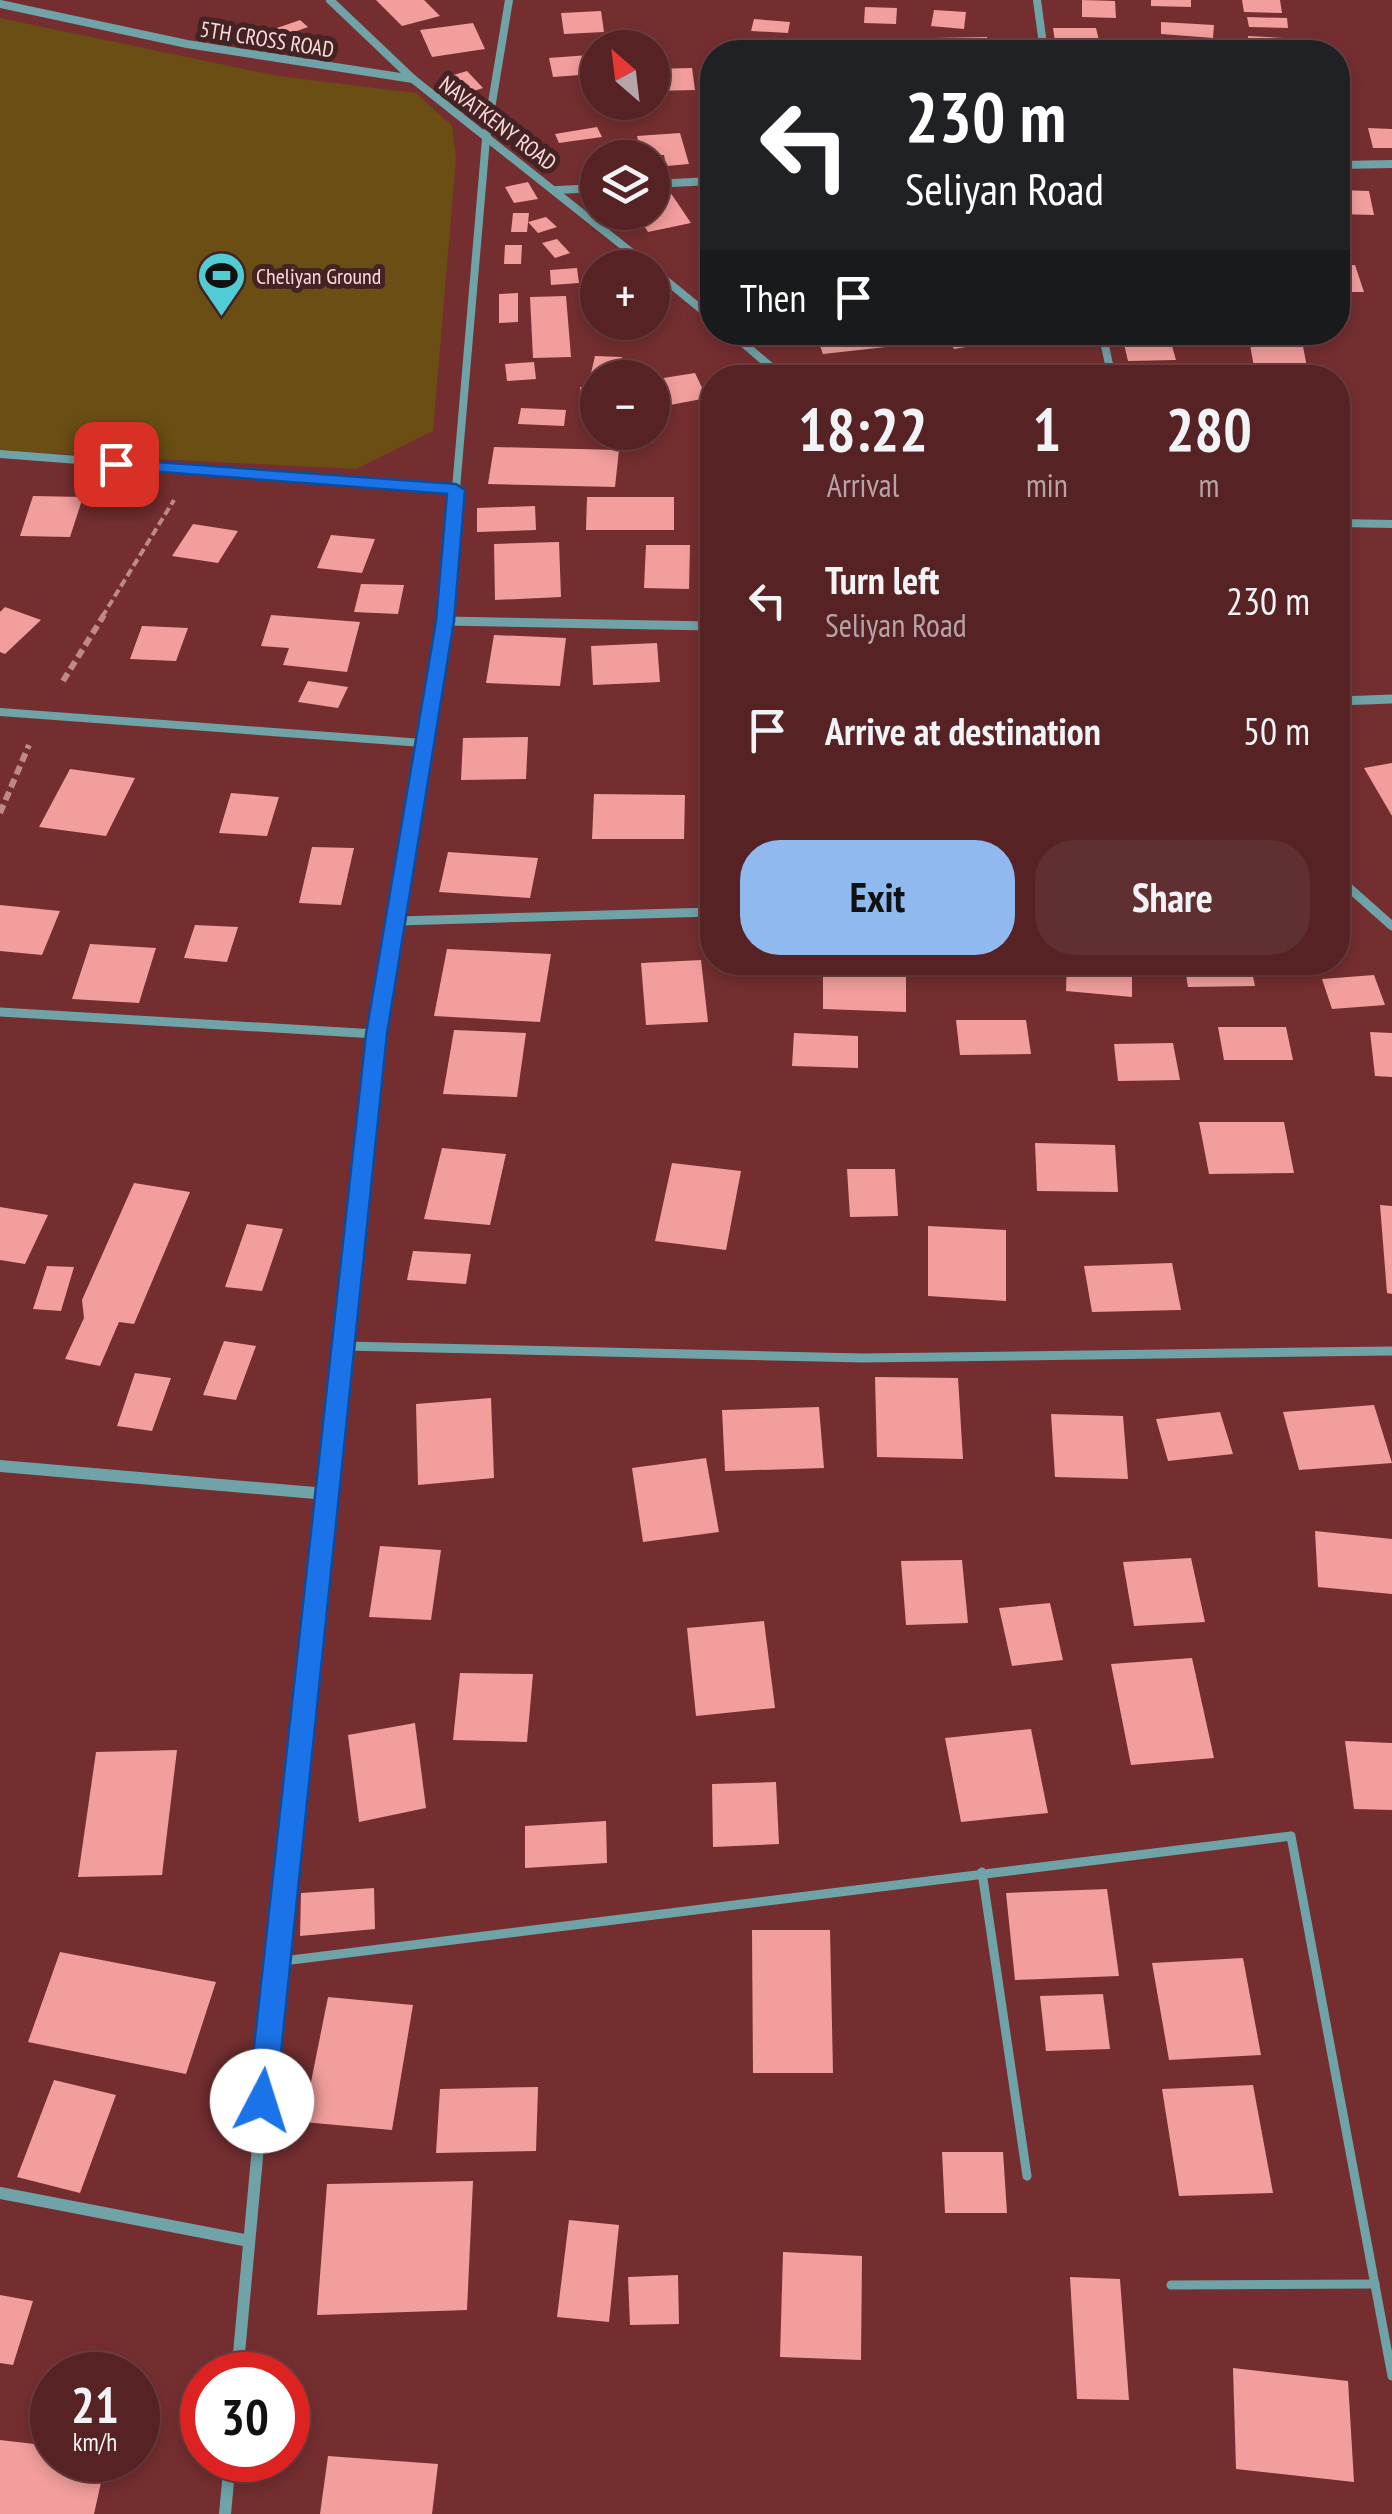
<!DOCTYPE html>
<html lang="en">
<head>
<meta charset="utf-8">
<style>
	body { margin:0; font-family:"PT Sans Narrow",sans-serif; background:#602f31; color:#f1f3f6; height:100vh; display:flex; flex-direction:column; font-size:38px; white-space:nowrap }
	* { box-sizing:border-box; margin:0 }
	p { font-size:32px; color:#b6a4a6 }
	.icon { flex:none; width:55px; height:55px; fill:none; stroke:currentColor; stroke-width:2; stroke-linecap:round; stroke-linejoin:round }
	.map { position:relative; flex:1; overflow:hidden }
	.panel { position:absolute; left:700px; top:365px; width:650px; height:610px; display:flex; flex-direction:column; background:#572224; border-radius:40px; box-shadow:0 5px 15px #0003,0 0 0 2px #6d3f41 }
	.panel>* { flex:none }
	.hud { position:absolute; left:700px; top:40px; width:650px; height:305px; border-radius:40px; box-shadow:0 5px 15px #0003,0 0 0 2px #6d3f41; background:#202124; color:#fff; overflow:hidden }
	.needle { width:65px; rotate:332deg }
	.controls { position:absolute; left:580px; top:30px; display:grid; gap:20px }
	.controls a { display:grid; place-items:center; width:90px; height:90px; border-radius:50%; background:#572224; box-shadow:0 5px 15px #0003,0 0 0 2px #6d3f41; font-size:50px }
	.speed { position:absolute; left:30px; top:2352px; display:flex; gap:20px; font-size:50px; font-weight:700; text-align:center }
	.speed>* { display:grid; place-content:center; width:130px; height:130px; border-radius:50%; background:#572224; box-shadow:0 5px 15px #0003,0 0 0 2px #6d3f41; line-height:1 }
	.speed small { font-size:25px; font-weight:400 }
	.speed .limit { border:15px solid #d22; background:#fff; color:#111 }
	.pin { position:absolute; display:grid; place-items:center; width:85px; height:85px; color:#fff; margin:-42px; border-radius:20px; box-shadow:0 5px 15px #0006 }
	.me { position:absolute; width:110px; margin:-55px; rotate:5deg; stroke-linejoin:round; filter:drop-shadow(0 0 8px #0008) }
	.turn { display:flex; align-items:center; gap:35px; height:210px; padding:0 40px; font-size:45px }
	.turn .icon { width:130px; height:130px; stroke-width:2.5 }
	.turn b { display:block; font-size:70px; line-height:85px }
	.then { display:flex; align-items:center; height:95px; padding:0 40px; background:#0003; gap:20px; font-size:38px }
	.eta { display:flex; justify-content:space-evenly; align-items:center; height:170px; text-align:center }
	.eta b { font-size:60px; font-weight:700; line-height:70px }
	.primary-button { display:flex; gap:20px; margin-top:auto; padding:20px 40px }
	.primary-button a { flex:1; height:115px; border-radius:40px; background:#90b9f0; color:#111; font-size:40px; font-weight:700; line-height:115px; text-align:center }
	.primary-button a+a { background:#602f31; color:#f1f3f6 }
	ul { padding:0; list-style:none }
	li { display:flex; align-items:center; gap:30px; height:130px; padding:0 40px }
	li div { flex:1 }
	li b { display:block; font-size:38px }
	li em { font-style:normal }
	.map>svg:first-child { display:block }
</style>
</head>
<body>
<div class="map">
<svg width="1392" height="2514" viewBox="0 0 1392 2514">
	<rect width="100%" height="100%" fill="#742e30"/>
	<path fill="#6a4e14" d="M0,18L278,76L416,93L452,126L456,159L433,431L356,469L0,451Z"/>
	<g fill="#f19e9c">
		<path d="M376,0H424L440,16L402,26Z"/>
		<path d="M1082,0L1115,1L1116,18L1082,17Z"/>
		<path d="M1151,0H1191V7L1151,6Z"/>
		<path d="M1242,0H1280L1282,13L1244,12Z"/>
		<path d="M865,7L897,8L896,24L864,23Z"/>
		<path d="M934,10L966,12L964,29L931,26Z"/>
		<path d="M601,11L604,32L564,34L561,13Z"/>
		<path d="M1247,17L1287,18L1288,28L1249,27Z"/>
		<path d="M754,19L790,22L788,33L751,31Z"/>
		<path d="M300,20L308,27L283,36L274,29Z"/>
		<path d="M1161,22L1214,25L1213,38L1161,34Z"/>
		<path d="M473,23L485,49L432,57L420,30Z"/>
		<path d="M1053,28H1096L1101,49H1056Z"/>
		<path d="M1248,36L1284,38L1285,52H1249Z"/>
		<path d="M987,37L990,49L936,50L934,38Z"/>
		<path d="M1156,45L1201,47V52H1156Z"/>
		<path d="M589,55L593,74L553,77L549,58Z"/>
		<path d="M692,68L695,90L652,91V69Z"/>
		<path d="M467,71L483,88L464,94L447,77Z"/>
		<path d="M597,127L602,137L559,143L555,134Z"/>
		<path d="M1368,128L1392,129V148H1373Z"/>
		<path d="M680,133L689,164L666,166L664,155L641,156L637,136Z"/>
		<path d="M528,182L538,199L514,203L505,187Z"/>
		<path d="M666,186L691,223L648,232L635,212H652V189Z"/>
		<path d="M1338,190L1369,191L1374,215L1339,214Z"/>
		<path d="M513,213H529L527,232H511Z"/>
		<path d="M546,217L557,227L538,233L528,222Z"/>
		<path d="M557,239L570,253L555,258L542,243Z"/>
		<path d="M505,245H522L521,264H504Z"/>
		<path d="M1355,265L1364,292H1338V266Z"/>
		<path d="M577,268L579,283L551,285L550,270Z"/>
		<path d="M518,293V322L499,323V294Z"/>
		<path d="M566,296L571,357L533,358L530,297Z"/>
		<path d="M815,332H889L895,346L823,354Z"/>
		<path d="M944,332H996L1001,341L954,349Z"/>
		<path d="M1121,332H1168L1176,360L1128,361Z"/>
		<path d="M1261,332H1287L1288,340L1302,341L1309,378H1256L1249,339L1262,340Z"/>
		<path d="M595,356L622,357L619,374L591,373Z"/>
		<path d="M534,362L536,379L507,381L505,364Z"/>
		<path d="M695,373L707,398L670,405L657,379Z"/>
		<path d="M598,386V404L582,405L580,387Z"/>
		<path d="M521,408L566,410L564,426L518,424Z"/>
		<path d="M1339,445L1347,485H1338Z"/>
		<path d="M494,447L619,450L615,487L488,484Z"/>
		<path d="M33,496L83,497L70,537L20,536Z"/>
		<path d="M587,497H674V530H586Z"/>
		<path d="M535,506L536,530L477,532V508Z"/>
		<path d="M193,524L238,531L218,563L172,556Z"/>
		<path d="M331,535L375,539L362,573L317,568Z"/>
		<path d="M559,542L561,597L495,600L494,544Z"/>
		<path d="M646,545H690L689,589L644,588Z"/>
		<path d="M361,584L404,585L398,614L354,612Z"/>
		<path d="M5,607L41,620L5,654L0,652V612Z"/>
		<path d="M271,615L360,622L347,672L283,665L289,648L261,646Z"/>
		<path d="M142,626L188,628L176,661L130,659Z"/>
		<path d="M494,635L566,638L560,686L486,683Z"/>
		<path d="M657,643L660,682L593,685L591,646Z"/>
		<path d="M308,681L348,687L338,708L298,702Z"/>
		<path d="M1339,719L1351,772H1338Z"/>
		<path d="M528,737L526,779L461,780L463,738Z"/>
		<path d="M1392,763V816L1364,768Z"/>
		<path d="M70,769L135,778L106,836L39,827Z"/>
		<path d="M231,793L279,797L267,836L219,833Z"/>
		<path d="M594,794L685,795L684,839H592Z"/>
		<path d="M312,847L354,848L341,905L299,903Z"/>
		<path d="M448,852L538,858L530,898L439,892Z"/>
		<path d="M0,905L60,911L42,955L0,951Z"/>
		<path d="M195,925L238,927L227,962L184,958Z"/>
		<path d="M90,944L156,948L139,1003L72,999Z"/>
		<path d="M447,949L551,954L540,1022L434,1016Z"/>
		<path d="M701,960L708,1022L646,1025L641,963Z"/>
		<path d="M823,962H906V1012L823,1009Z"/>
		<path d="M1067,962H1132V997L1066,991Z"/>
		<path d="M1184,962H1250L1255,986L1188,987Z"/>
		<path d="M1374,975L1385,1005L1332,1009L1322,979Z"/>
		<path d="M956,1020H1026L1031,1054L960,1055Z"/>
		<path d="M1218,1027H1286L1293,1060H1224Z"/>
		<path d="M454,1030L526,1033L517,1097L443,1094Z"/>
		<path d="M1370,1032L1392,1033V1077L1375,1076Z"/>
		<path d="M794,1033L858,1036V1068L792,1066Z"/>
		<path d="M1173,1043L1180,1080L1118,1081L1114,1044Z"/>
		<path d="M1199,1122H1284L1294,1173L1209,1174Z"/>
		<path d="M1035,1143L1115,1145L1118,1192L1037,1191Z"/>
		<path d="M442,1148L506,1154L490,1225L424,1219Z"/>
		<path d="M672,1163L741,1171L726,1250L655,1241Z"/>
		<path d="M847,1169H895L898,1216L850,1217Z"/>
		<path d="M134,1183L190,1192L134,1324L119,1322L100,1366L65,1359L84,1318L82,1300Z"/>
		<path d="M1380,1205L1392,1206V1294L1387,1293Z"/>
		<path d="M0,1207L48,1215L25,1264L0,1260Z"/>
		<path d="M247,1224L283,1229L262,1291L225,1287Z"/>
		<path d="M928,1226L1006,1230V1301L928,1296Z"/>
		<path d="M413,1251L471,1254L466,1284L407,1280Z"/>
		<path d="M1172,1263L1181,1310L1092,1312L1084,1266Z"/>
		<path d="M47,1266L74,1267L61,1311L33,1309Z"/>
		<path d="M224,1341L256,1346L236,1400L203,1395Z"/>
		<path d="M135,1373L171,1378L152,1431L117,1426Z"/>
		<path d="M875,1377L958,1378L963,1459L877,1457Z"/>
		<path d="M491,1398L494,1478L418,1485L416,1404Z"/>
		<path d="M1374,1405L1392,1463L1299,1470L1283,1412Z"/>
		<path d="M819,1407L824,1468L725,1471L722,1410Z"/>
		<path d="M1220,1412L1233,1454L1168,1461L1156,1419Z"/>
		<path d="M1051,1414L1123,1416L1128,1479L1055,1477Z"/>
		<path d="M706,1458L719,1532L643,1542L632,1468Z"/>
		<path d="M1315,1531L1392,1539V1594L1318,1587Z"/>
		<path d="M380,1546L441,1550L431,1620L369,1617Z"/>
		<path d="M1191,1558L1205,1622L1134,1626L1123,1562Z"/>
		<path d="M962,1560L968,1623L906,1625L901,1561Z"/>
		<path d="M1050,1603L1063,1660L1012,1666L999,1608Z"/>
		<path d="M764,1621L775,1708L696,1716L687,1628Z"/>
		<path d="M1192,1658L1214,1758L1131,1765L1111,1664Z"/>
		<path d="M460,1673L533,1674L527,1742L453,1740Z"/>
		<path d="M415,1723L426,1808L359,1822L348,1735Z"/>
		<path d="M1031,1729L1048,1813L961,1822L945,1738Z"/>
		<path d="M1345,1741L1392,1743V1810L1354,1809Z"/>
		<path d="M177,1750L162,1875L78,1877L96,1752Z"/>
		<path d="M776,1782L779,1844L713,1847L712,1784Z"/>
		<path d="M606,1821L607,1863L525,1868V1826Z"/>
		<path d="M374,1888L375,1929L300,1936L301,1893Z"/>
		<path d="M1107,1889L1119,1976L1015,1980L1006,1893Z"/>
		<path d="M752,1930H830L833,2073H753Z"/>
		<path d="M60,1952L216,1982L186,2074L28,2042Z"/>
		<path d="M1243,1958L1261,2055L1169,2060L1152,1963Z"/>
		<path d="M1103,1994L1110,2049L1046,2051L1040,1996Z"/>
		<path d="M328,1997L413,2005L392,2130L303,2122Z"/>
		<path d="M54,2080L116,2095L80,2193L17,2177Z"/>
		<path d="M1253,2085L1273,2193L1179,2196L1162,2089Z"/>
		<path d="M538,2087L536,2151L436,2153L440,2089Z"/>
		<path d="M942,2152H1003L1007,2213H945Z"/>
		<path d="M473,2181L467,2310L317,2315L327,2184Z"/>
		<path d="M569,2220L619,2225L609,2322L557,2317Z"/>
		<path d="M783,2252L862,2256L861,2360L780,2357Z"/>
		<path d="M678,2275L679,2324L630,2325L628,2277Z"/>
		<path d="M1070,2277L1120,2279L1129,2400L1077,2399Z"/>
		<path d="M0,2295L33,2301L13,2365L0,2363Z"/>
		<path d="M1233,2368L1348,2381L1354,2482L1236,2469Z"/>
		<path d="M0,2440L52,2446V2460H106L94,2514H0Z"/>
		<path d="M328,2456L438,2464L432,2514H320Z"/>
	</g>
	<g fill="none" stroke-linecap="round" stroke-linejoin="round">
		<path stroke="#bd8989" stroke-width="4" stroke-dasharray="8 4" stroke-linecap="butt" d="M102,617L174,500"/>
		<g stroke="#bd8989" stroke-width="6" stroke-dasharray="9 5" stroke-linecap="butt">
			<path d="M63,681L104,615"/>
			<path d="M0,813L29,745"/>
		</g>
		<path stroke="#6fa3a7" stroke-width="8" d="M0,712L423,743"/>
		<g stroke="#6fa3a7" stroke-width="9">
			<path d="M982,1872L1027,2176"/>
			<path d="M275,1962L1291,1836L1392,2376"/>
			<path d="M1171,2285L1375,2284"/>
		</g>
		<g stroke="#6fa3a7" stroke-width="8">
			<path d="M330,0L413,79L651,268"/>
			<path d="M1037,0L1044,52"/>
			<path d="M0,4L187,44L413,79"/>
			<path d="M1338,165L1392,164"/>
			<path d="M652,184L712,181"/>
			<path d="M557,190L598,188"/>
			<path d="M652,269L712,318"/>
			<path d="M730,332L784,378"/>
			<path d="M1102,332L1112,378"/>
			<path d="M0,454L456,489"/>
			<path d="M1338,523L1392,524"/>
			<path d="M445,617L486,139L509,0"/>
		</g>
		<g stroke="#6fa3a7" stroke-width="9">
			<path d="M445,621L712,626"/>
			<path d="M1338,701L1392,699"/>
			<path d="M1338,878L1392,926"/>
			<path d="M398,921L712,912"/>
			<path d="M0,1012L376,1034"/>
			<path d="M344,1346L863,1358L1392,1351"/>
			<path d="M333,1433L376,1034L446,615"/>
		</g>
		<g stroke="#6fa3a7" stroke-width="12">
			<path d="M0,1466L327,1494"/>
			<path d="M0,2193L249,2241"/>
			<path d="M237,2375L275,1962L333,1431"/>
			<path d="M225,2514L230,2460"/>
		</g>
	</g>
	<path fill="#1a73e8" stroke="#114b97" stroke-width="2.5" d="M116,459L456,484L465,490L454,621L387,1034L276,2101L272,2111L262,2116L252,2111L248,2101L366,1034L436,621L447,494L109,468L107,464Z"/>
	<defs>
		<symbol id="stadium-pin" viewBox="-11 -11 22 30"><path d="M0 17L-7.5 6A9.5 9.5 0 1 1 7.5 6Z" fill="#51ccd4" stroke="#432323"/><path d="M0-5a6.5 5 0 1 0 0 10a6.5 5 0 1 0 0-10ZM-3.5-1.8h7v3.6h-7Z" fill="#111"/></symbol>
	</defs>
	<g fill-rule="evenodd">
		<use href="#stadium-pin" x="194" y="248" width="55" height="75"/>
	</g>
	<g text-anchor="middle" stroke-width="10" stroke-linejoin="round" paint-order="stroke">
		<g font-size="22" fill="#fedbd9" stroke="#432323">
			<text transform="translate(267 39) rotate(9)" y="8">5TH CROSS ROAD</text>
			<text transform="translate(498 123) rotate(37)" y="8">NAVATKENY ROAD</text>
		</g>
		<g font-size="22" fill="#fedbd9" stroke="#432323" text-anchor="start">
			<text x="256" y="284">Cheliyan Ground</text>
		</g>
	</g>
</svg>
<div class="controls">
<a><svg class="needle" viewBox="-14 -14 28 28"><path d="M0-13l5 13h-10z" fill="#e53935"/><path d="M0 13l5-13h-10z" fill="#b6a4a6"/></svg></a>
<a><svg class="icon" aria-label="layers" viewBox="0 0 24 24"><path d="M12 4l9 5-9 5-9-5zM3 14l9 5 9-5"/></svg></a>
<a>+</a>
<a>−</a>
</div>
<div class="speed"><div>21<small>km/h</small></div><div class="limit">30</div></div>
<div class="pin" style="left:116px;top:464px;background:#d93025"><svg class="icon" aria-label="arrive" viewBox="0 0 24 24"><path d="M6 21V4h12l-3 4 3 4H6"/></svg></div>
<svg class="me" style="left:262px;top:2101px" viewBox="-20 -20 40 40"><circle r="19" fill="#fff"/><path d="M0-13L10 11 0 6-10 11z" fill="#1a73e8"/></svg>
<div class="hud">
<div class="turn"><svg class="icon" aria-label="left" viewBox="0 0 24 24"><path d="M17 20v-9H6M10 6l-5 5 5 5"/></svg><div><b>230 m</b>Seliyan Road</div></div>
<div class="then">Then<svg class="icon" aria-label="arrive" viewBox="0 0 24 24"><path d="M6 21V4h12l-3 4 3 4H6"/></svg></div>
</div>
<section class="panel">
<div class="eta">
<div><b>18:22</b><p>Arrival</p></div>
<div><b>1</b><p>min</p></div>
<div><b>280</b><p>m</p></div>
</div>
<ul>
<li><svg class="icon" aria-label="left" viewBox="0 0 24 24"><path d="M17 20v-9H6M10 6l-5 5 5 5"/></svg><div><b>Turn left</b><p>Seliyan Road</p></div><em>230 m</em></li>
<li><svg class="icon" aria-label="arrive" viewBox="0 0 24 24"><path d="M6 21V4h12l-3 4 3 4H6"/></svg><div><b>Arrive at destination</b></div><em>50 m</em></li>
</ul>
<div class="primary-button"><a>Exit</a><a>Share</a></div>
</section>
</div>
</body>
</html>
